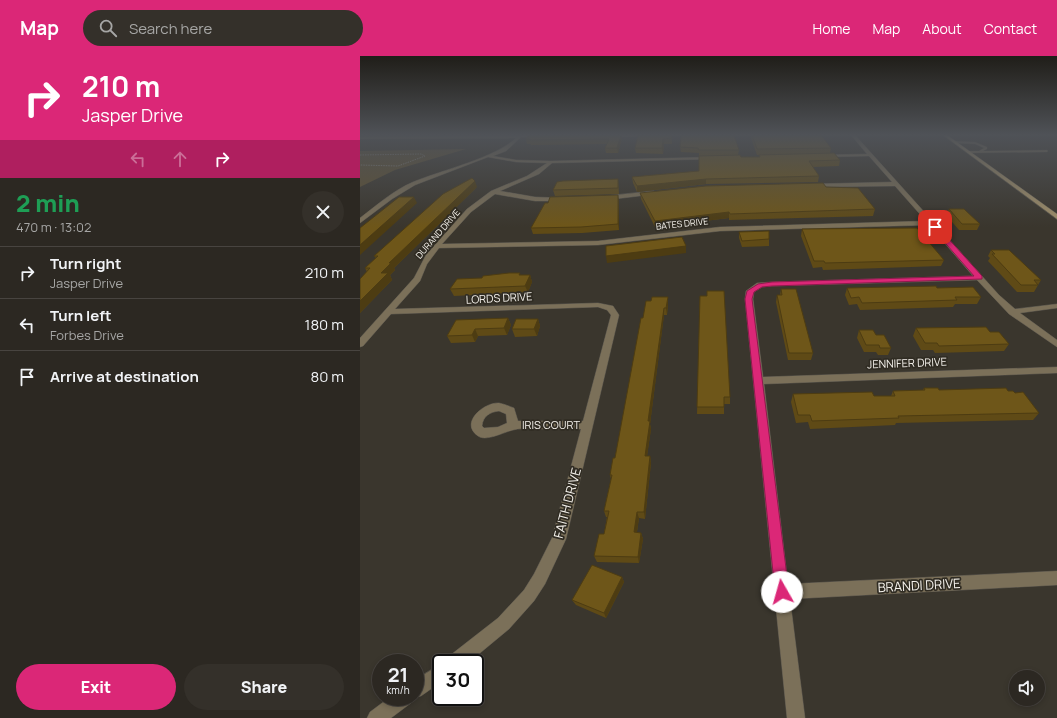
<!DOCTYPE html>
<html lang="en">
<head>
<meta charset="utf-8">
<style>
	body { margin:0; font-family:Manrope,sans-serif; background:#34302a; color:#f1f3f6; height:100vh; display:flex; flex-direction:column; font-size:15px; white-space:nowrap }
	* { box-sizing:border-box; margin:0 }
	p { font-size:13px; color:#a6a6a5 }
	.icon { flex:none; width:22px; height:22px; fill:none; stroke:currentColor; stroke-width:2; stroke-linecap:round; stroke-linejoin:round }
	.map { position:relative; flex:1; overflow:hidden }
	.side { display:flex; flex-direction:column; background:#2c2822; width:360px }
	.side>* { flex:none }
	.banner { background:#db2777; color:#fff; overflow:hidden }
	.tools { position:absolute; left:649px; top:614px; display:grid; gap:8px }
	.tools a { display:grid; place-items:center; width:36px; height:36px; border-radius:50%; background:#2c2822; box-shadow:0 2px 6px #0003,0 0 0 1px #484440; font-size:20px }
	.speed { position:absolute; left:12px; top:598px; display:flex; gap:8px; font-size:20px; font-weight:700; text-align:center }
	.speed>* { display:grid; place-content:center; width:52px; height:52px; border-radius:50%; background:#2c2822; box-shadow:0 2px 6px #0003,0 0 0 1px #484440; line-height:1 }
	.speed small { font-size:10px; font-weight:400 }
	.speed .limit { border:2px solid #111; border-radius:6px; background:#fff; color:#111 }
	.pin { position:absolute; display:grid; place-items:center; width:34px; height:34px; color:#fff; margin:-17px; border-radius:8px; box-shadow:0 2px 6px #0006 }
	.me { position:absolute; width:44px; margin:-22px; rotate:353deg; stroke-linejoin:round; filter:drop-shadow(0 0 3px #0008) }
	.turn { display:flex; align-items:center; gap:14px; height:84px; padding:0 16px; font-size:18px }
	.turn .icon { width:52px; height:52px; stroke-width:2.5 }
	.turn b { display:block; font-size:28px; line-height:34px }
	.lanes { display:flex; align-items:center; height:38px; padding:0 16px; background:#0003; justify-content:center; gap:20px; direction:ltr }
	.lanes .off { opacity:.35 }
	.round { display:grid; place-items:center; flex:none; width:42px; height:42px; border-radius:21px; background:#34302a }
	.summary { display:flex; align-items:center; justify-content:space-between; height:68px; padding:0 16px }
	h1 { font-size:24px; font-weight:800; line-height:30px; color:#1e9e55 }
	.primary-button { display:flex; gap:8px; margin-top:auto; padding:8px 16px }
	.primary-button a { flex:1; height:46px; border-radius:24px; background:#db2777; color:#fff; font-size:16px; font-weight:800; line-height:46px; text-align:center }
	.primary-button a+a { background:#34302a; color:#f1f3f6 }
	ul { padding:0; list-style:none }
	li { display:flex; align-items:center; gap:12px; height:52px; padding:0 16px; border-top:1px solid #484440 }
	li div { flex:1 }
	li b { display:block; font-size:15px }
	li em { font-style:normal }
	header { display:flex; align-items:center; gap:24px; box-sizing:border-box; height:56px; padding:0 20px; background:#db2777; color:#fff }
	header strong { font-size:19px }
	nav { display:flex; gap:22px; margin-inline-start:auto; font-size:14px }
	.search { width:280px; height:36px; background:#34302a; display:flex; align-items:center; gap:10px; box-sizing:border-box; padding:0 14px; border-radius:22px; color:#a6a6a5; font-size:15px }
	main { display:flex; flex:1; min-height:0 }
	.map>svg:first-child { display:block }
</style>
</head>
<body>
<header>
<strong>Map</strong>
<div class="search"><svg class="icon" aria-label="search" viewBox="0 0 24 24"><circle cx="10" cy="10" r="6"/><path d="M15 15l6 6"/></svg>Search here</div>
<nav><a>Home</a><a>Map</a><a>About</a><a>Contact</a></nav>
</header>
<main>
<section class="side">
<div class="banner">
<div class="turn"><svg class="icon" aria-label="right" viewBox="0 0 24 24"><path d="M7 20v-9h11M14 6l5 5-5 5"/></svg><div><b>210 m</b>Jasper Drive</div></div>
<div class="lanes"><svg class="icon off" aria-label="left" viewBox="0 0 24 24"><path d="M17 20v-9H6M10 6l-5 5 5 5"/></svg><svg class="icon off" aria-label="ahead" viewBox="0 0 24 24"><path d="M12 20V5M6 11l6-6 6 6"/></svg><svg class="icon" aria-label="right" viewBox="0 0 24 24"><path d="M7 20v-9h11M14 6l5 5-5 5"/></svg></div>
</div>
<div class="summary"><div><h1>2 min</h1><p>470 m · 13:02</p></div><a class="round"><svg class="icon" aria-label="close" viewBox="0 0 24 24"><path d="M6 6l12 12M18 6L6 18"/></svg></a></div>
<ul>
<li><svg class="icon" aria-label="right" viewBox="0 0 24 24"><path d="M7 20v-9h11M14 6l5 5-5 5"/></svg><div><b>Turn right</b><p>Jasper Drive</p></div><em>210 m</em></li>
<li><svg class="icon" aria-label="left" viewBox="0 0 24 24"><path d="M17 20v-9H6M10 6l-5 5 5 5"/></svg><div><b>Turn left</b><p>Forbes Drive</p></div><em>180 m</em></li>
<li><svg class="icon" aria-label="arrive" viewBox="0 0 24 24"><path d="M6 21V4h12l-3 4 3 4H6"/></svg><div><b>Arrive at destination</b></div><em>80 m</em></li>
</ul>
<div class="primary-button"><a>Exit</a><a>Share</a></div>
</section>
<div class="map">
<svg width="697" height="662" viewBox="0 0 697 662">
	<rect width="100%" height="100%" fill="#3a362d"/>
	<path fill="#5e5030" d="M106,93L35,114L0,131V95Z"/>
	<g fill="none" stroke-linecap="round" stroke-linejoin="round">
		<defs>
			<path id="service" d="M594,85L615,86L627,91V93L623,95L687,94L688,95L687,96L609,97L608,95H619L624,92L615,88L595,87Z"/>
			<g id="minor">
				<path d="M180,79L182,81H161L146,95L133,100L156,104L191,105L353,101L355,102L353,103L192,107L179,118L140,135L175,141L202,142L205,144L204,145H175L135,138L111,156L82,188L238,185L360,171L566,165L535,130L450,131L449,130L452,128L532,126L509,100L463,101L461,100L463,99L507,98L491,79H495L639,239L655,253L697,248V252L660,257L697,284V291L649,258L617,224L412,230L402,231L394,236L393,243L403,321L697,311V317L404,328L428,528L697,515V529L430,543L445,662H427L385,243L386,235L397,227L412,226L613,220L569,169L360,175L238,189L79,192L67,208L60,225L35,253L238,247L253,250L259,259L206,483L185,528L174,545L149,573L108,607H86L88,601L138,562L164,534L174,518L192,482L221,373C204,373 188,373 172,373C166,373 159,372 153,374C144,376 126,386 118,380C99,367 124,346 139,347C144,348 149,350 154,352L158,365H223L251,259L247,254L238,251L31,258L3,290L0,291V282L54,222L66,199L107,153L131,135L167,120L187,107L156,106L128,101L55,129L32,143L0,167V162C17,149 34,134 53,126C82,114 135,102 156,82L0,83V81ZM139,355L146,358L147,367L138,371L124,372L122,370C123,360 130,356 139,355Z"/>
				<path d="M248,79H315L250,81Z"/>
				<path d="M294,135L297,137L296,138L246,144L243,142L246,140Z"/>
				<path d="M81,608V626L61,640L53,642L51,647L31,662H7L10,656L30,641H55V624Z"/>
			</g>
			<path id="secondary" d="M583,79H587L697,158V163Z"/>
		</defs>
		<use href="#service" stroke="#58544c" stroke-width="0.5"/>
		<use href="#minor" stroke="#58544c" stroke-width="1"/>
		<use href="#secondary" stroke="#58544c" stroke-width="1"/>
		<path stroke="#88857d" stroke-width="1" stroke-dasharray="1.5 1" stroke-linecap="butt" d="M0,99L61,98L65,100L38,110L0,109"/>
		<use href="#service" fill="#7b7059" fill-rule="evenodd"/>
		<use href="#minor" fill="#7b7059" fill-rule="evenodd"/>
		<use href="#secondary" fill="#a1906b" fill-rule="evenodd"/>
	</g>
	<g fill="#5f4a16">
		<path d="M169,79H262V82L258,97H246L245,92L247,88L171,89V88H167L166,83Z"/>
		<path d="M312,79V88H304L303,98L276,97L275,92Z"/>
		<path d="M391,79H461L471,92L470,97L480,104L479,110L452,111L459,120L458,126L346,128L277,136L273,127L272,121L339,115L381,101H399V99L410,98L397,99L391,82Z"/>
		<path d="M320,91L379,94L378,99L339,100V97L321,96Z"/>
		<path d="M258,123L259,138L195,140L193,134Z"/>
		<path d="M117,131L34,212L35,214L30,219L32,224L0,257V223L7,216L5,212L16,202L14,200Z"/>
		<path d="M466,131L515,153L513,160L369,164V162L295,171L281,143L280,137Z"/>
		<path d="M259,145V174L222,177L173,178L171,172Z"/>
		<path d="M589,153L620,168L617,174H599L586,159Z"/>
		<path d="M442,173L584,204L581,210L463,214L462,211L453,212L441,180Z"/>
		<path d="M379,176L409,183V190L382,191L379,182Z"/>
		<path d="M631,194L681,224L674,236H657L628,205L630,202L628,200Z"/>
		<path d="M161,219H170L172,226L168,236L94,240L90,233Z"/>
		<path d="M487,232H577L621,241L617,248H595L593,251L500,254L497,248L489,249L485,239Z"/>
		<path d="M421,233L453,297L451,304H428L416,246L417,239H420Z"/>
		<path d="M340,240L370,341V348H364V358H337Z"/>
		<path d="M308,241V248L307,259H304L290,368L291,373L287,400H290L291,407L285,463L279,462L277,476L281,477L283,483L279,507L237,506L234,500L244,478L247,461H246L244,455L251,423L250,419L255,402L283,262L291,245Z"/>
		<path d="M148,262L151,269L147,279L118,280L115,286L91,287L87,280Z"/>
		<path d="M178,263L180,270L177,280L155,281L152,273Z"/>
		<path d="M556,272L630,276L649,288L644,295L575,297L573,294H561L553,280Z"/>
		<path d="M499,274L516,279L531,292L528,299H518L516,296H504L497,282Z"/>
		<path d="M564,332L579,334L648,335L655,337L679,357L673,364L536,367L535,369L450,373L448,366L436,367L431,346L433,338L514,340H531L533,335L563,334Z"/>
		<path d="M262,521L264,526L246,562L216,549L212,544Z"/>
	</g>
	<g fill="#4d3c12">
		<path d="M261,79H262V82L258,97L257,92Z"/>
		<path d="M303,83L304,88L303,98L302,92Z"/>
		<path d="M346,123V128L277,136V130Z"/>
		<path d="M115,125L117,131L34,212L35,214L30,219L32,224L0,257V245L29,207Z"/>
		<path d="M258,139L259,145V174L258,168Z"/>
		<path d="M54,141L57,147L0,199V189Z"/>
		<path d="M369,156V162L295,171V165Z"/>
		<path d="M326,190V197L247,207L246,200Z"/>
		<path d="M170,219L172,226L168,236L165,230Z"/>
		<path d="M308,241V248L307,259L306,252Z"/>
		<path d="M304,252V259L290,368L291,373L286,407L285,400L288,365Z"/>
		<path d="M148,262L151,269L147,279L144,272Z"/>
		<path d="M178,263L180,270L177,280L174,273Z"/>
		<path d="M115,273L118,280L115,286L112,279Z"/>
		<path d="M290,400L291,407L285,463L284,456Z"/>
		<path d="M277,456L279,462L276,482L274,476Z"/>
		<path d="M281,477L283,483L279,507L278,501Z"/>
		<path d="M262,521L264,526L246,562L244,557Z"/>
	</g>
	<g fill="#6e5619" stroke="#4d3c12">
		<path d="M169,79H261L257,92H245L249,83L170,84V83H166Z"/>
		<path d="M278,79H312V82L303,83L302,92H275Z"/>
		<path d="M321,79H374L379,94H339L338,92L320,91Z"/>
		<path d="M392,79H461L471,92L397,93Z"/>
		<path d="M474,97L480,104L449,105L459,120L346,123L277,130L272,121L339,115V100L380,99L381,101H400L399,99Z"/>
		<path d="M112,122L115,125L29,207H31L21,217H28L0,245V223L10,212H5L18,200H14L83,138Z"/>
		<path d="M258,123V132L193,134L197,126L203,125Z"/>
		<path d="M463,127L466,131L498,132L515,153L370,158L369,156L295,165L280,137L346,130Z"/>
		<path d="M258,139V168L221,171L171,172L185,147H188L190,141Z"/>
		<path d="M39,141H54L0,189V172Z"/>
		<path d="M589,153H604L620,168H602Z"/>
		<path d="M557,172L584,204L465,207L464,205H454L442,173Z"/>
		<path d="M409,175V183L382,185L379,176Z"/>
		<path d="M322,181L326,190L246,200V190Z"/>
		<path d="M631,194H649L681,224H674L678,229H661L632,198H635Z"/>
		<path d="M149,217H160L159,219H170L165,230L90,233L97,223L122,222L123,220Z"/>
		<path d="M576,230L577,232L613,231L621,241H595L597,244L502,247L499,241L491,242L487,232Z"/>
		<path d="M421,233H436L453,297H429L417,239H422Z"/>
		<path d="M347,235H364L370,341H364V351H337L340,240H347Z"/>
		<path d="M292,241H308L306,252H304L288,365H290L285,400H290L284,456H277L274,476L281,477L278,501L234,500L239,478H244L249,455H244L252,419H250L253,402H255L281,262H283L286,245H291Z"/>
		<path d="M148,262L144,272L115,273L112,279L87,280L96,264Z"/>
		<path d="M156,263H178L174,273H152Z"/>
		<path d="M626,271L630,276H639L649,288L579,290L577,287H565L556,272Z"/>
		<path d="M499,274H513L516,279H524L531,292H520L519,289H506Z"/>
		<path d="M564,332H578L579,334L646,332L648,335H653L655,337L663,336L679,357L538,360L539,362L452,365L450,359H438L433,338L512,336L514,340H535L533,335L565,334Z"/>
		<path d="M232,509L262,521L244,557L212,544Z"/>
	</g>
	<linearGradient id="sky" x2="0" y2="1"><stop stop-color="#201e19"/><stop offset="0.46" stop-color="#4f5257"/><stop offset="1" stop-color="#4f5257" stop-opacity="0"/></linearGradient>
	<rect width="697" height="171" fill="url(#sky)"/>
	<path fill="#db2777" stroke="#8e194d" d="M573,170H577L622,220V223L412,230L402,231L394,236L392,243L429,536L427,541L422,543L417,541L415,536L385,243L387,235L398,228L412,226L614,220L573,173Z"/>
	<g text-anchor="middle" stroke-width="3.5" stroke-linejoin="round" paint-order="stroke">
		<g font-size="9" fill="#f6f3ed" stroke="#302c23">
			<text transform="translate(322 168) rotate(-6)" y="3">BATES DRIVE</text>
			<text transform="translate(78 178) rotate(-49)" y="3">DURAND DRIVE</text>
		</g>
		<g font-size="11" fill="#f6f3ed" stroke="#302c23">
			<text transform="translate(139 242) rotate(-3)" y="4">LORDS DRIVE</text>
			<text transform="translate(547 307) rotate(-2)" y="4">JENNIFER DRIVE</text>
			<text x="191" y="373">IRIS COURT</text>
		</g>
		<g font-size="13" fill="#f6f3ed" stroke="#302c23">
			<text transform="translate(207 447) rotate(-75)" y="5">FAITH DRIVE</text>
			<text transform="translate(559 529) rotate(-3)" y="5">BRANDI DRIVE</text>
		</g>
	</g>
</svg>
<div class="tools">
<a><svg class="icon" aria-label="sound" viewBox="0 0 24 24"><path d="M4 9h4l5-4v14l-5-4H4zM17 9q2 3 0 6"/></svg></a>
</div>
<div class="speed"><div>21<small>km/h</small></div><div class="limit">30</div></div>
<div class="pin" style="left:575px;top:171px;background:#d93025"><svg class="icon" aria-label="arrive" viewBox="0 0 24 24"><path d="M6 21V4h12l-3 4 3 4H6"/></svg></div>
<svg class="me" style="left:422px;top:536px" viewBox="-20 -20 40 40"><circle r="19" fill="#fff"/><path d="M0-13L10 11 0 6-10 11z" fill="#db2777"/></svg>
</div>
</main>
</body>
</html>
